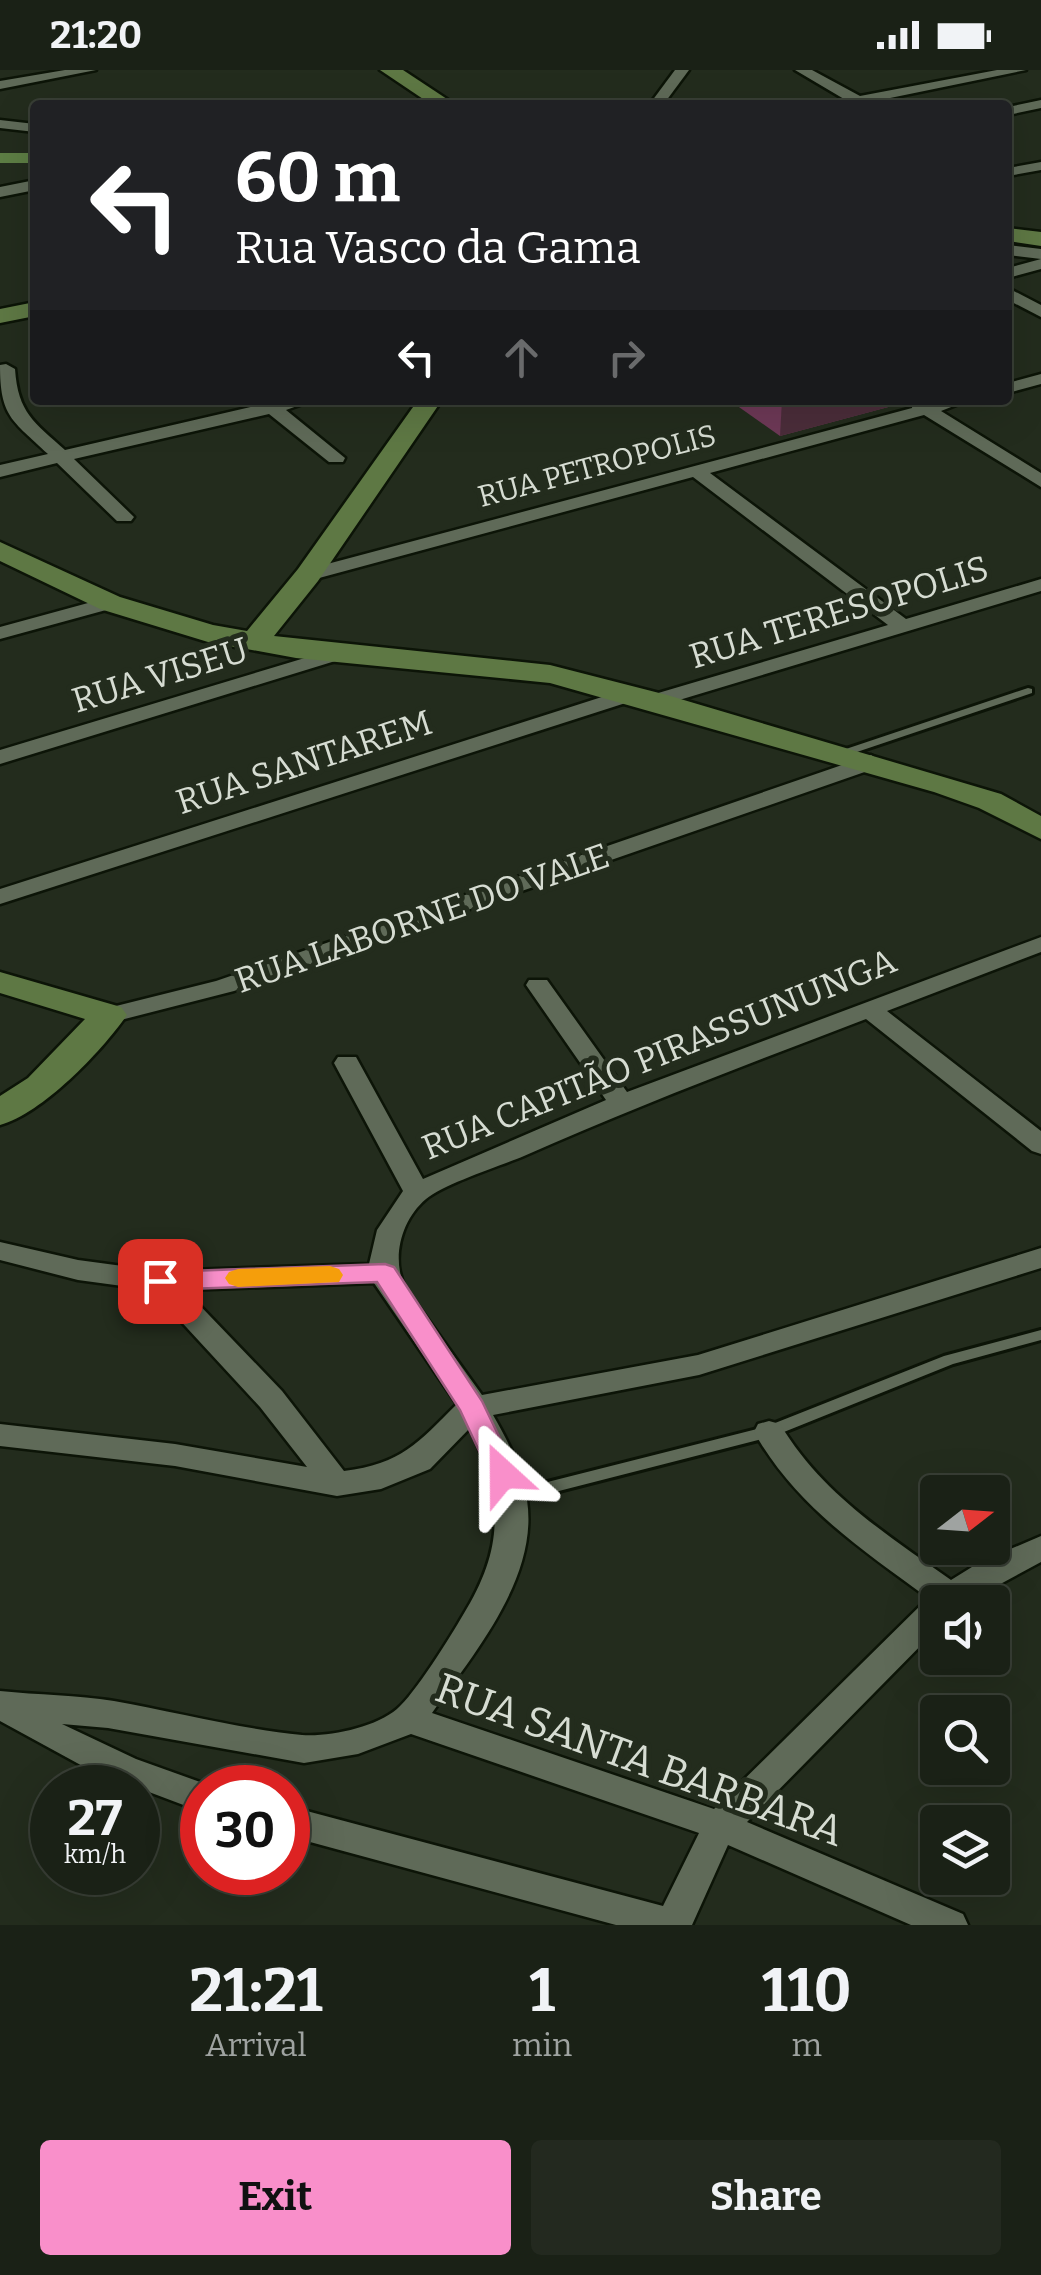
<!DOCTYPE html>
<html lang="en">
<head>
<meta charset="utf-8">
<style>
	body { margin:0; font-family:Bitter,serif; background:#23291f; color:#f1f3f6; height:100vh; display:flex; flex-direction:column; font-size:38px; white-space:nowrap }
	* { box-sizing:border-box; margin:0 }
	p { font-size:32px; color:#9fa3a1 }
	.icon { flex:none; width:55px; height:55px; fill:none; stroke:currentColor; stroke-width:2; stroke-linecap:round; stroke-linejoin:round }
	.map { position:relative; height:1855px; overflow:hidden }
	.side { display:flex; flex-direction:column; background:#1a2116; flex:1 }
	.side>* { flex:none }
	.banner { position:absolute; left:30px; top:30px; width:982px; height:305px; border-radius:10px; box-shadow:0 10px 40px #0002,0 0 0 2px #383e35; background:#202124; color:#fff; overflow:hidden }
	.needle { width:65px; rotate:73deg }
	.tools { position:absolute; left:920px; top:1405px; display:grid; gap:20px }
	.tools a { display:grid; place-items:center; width:90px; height:90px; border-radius:10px; background:#1a2116; box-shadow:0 10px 40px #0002,0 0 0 2px #383e35; font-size:50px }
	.speed { position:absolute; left:30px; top:1695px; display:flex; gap:20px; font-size:50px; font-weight:700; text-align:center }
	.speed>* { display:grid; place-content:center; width:130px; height:130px; border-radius:50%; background:#1a2116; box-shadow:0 10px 40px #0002,0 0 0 2px #383e35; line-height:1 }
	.speed small { font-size:25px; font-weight:400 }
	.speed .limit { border:15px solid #d22; background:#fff; color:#111 }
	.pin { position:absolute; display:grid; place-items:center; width:85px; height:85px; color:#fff; margin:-42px; border-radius:20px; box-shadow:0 5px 15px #0006 }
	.me { position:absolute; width:110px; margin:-55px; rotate:336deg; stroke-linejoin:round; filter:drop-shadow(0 0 8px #0008) }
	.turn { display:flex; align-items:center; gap:35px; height:210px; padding:0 40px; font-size:45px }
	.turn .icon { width:130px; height:130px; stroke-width:2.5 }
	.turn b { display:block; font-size:70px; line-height:85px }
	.lanes { display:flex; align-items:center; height:95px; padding:0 40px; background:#0003; justify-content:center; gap:50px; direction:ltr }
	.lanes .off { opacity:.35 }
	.eta { display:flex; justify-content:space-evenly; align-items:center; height:170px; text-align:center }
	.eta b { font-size:60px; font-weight:700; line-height:70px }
	.button { display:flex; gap:20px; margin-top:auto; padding:20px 40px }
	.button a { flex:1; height:115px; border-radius:10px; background:#f98fca; color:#111; font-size:40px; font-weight:700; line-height:115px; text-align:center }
	.button a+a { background:#23291f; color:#f1f3f6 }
	.status { display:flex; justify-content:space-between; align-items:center; height:70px; padding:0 50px; background:#1a2116; direction:ltr }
	.status svg { height:28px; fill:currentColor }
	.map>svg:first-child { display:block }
</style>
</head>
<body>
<div class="status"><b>21:20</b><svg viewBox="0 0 49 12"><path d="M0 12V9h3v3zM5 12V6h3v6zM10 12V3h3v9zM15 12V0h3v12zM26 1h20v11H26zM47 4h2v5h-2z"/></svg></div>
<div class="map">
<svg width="1041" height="1855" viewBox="0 0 1041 1855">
	<rect width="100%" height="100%" fill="#232c1d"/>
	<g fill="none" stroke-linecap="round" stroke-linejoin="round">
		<g fill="#5d7e44" fill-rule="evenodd">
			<rect x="0" y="83" width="35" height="10"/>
			<path d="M1008,167L1041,171V183L1008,179Z"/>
		</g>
		<defs>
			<g id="lane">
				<path d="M1028,618L1032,619V623L845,686L841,687L835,684L837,682Z"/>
				<path d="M1041,1260V1270L953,1294L774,1366L512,1433L507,1431L504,1427L507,1423L512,1421L765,1357L944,1286Z"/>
			</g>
			<g id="street">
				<path d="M65,0H96L0,19V11Z"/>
				<path d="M675,0H689L663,35H649Z"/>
				<path d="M795,0H812L860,26L997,0H1026L856,35H827L844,29Z"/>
				<path d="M1041,30V38L1008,45V37Z"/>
				<path d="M0,50L35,54V62L0,58Z"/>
				<path d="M1041,92V100L1008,106V98Z"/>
				<path d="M35,110V120L0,127V117Z"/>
				<path d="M1008,175L1041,179V189L1008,185Z"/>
				<path d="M1041,189V199L1008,208V198Z"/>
				<path d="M1008,218L1041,235V247L1008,230Z"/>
				<path d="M6,294L15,299C18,343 34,352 65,380L259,335L258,330H314L286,340L345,388L343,392H329L269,344L74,389L134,447L131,451H117L57,393L0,407V395L48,384C12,350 0,347 0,295Z"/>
				<path d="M1041,304V314L1008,323V313Z"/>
				<path d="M913,330H969L941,341L1041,403V417L924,345L710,403L906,549L1041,509V521L656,637L648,636L645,631L648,626L888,555L693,407L308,511L298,505L301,501L912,338Z"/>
				<path d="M110,527L120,533L117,537L0,569V557Z"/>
				<path d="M338,578L345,580L348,584L345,588L0,694V680Z"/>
				<path d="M630,618L641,624L638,629L0,834V819Z"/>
				<path d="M871,685L882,692L879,697L234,921L109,953L96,945L100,940L216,911Z"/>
				<path d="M1041,867V882L887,941L1041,1061V1084L1032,1081L866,949C751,993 637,1036 524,1086C500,1096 444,1114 426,1129C400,1151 391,1191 406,1219L482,1325L698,1285L1041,1178V1198L699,1305L493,1345C508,1371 523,1400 527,1430C539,1508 473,1584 432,1643L714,1739L928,1528C860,1478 796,1436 754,1362L758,1354L769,1351L780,1354C822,1424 886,1464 951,1510L980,1492L1041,1466V1492L967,1532H938V1558L747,1752L963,1844L968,1855H911L728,1775L692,1855H616L288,1766V1736L663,1836L699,1763L411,1664L358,1684L304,1693L108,1658L62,1654L136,1689L214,1717L202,1718V1742L88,1699L0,1651V1621C38,1625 77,1625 114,1631C176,1642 240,1659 302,1665C330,1667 376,1657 397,1639C414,1625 451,1566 463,1545C505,1477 503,1429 470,1358L430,1399L381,1419L337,1426L175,1396L0,1376V1354L175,1374L307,1397L260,1337L152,1220L78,1210L0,1190V1172L78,1190L160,1201L369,1194L377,1160L403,1121L334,993L338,987H356L423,1109L606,1030L526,915L529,910H547L627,1022ZM374,1213L457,1334C418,1373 401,1394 344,1401L282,1321L185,1220Z"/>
			</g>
			<g id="secondary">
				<path d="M380,0H403L456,35H432Z"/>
				<path d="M1008,158L1041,162V176L1008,171Z"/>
				<path d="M35,232V246L0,253V239Z"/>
				<path d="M418,330H442L318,511L274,566L550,595L667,625L1001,724L1041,746V769L979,738L934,722L550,613L296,588L208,572L100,539L0,491V472L120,527L213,555L247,561L298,499Z"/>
				<path d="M0,902L121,937L127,945C101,982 43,1043 0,1055V1026L28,1008L85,949L0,923Z"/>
			</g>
		</defs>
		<use href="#lane" stroke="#0c1407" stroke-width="6"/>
		<use href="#street" stroke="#0c1407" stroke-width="5"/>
		<use href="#secondary" stroke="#0c1407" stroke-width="5"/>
		<use href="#lane" fill="#5f6a58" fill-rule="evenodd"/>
		<use href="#street" fill="#5f6a58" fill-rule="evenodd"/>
		<use href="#secondary" fill="#5e7844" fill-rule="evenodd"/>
	</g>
	<path fill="#6e3957" d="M729,330H893L892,336L780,366Z"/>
	<path fill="#4b2d3a" d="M782,330H893L892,336L780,366Z"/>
	<path fill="#f98fca" stroke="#a25d83" stroke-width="2.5" d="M385,1194L394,1197L482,1331L517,1404L513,1411L503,1414L493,1411L460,1340L377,1212L160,1220L150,1217L147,1211L150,1205L160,1202Z"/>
	<path fill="#f59e0b" d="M330,1196L339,1199L343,1205L339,1212L238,1217L229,1214L225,1208L229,1202L238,1199Z"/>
	<g text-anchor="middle" stroke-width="10" stroke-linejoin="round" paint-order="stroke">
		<g font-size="30" fill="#d6dcd2" stroke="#232c1d">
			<text transform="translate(597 396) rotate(-15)" y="10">RUA PETROPOLIS</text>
		</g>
		<g font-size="35" fill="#d6dcd2" stroke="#232c1d">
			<text transform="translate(839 542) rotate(-17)" y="12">RUA TERESOPOLIS</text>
			<text transform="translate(160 605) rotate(-17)" y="12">RUA VISEU</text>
			<text transform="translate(304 692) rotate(-18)" y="12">RUA SANTAREM</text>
			<text transform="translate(422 848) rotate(-19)" y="12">RUA LABORNE DO VALE</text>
			<text transform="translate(659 984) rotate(-22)" y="12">RUA CAPITÃO PIRASSUNUNGA</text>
		</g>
		<g font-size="42" fill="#d6dcd2" stroke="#232c1d">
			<text transform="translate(640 1689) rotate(20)" y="15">RUA SANTA BARBARA</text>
		</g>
	</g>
</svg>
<div class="tools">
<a><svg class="needle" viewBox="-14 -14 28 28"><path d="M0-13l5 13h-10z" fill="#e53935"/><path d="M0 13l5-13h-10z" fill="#9fa3a1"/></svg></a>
<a><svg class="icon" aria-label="sound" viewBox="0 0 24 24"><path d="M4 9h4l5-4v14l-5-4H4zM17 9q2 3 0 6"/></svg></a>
<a><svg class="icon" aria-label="search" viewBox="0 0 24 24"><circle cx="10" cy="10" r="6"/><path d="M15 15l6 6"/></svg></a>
<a><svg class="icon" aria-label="layers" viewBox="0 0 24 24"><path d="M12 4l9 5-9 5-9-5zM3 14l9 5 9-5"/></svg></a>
</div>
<div class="speed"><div>27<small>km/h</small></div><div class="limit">30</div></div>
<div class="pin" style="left:160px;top:1211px;background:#d93025"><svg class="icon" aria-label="arrive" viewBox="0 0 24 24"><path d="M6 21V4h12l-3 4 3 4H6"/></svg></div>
<svg class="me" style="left:503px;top:1404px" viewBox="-20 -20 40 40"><path d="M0-17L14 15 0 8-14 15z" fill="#f98fca" stroke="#fff" stroke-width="4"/></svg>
<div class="banner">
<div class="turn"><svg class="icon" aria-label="left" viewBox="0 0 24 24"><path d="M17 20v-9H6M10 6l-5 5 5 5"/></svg><div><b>60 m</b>Rua Vasco da Gama</div></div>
<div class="lanes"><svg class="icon" aria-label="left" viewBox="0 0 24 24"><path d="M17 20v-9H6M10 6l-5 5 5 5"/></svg><svg class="icon off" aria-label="ahead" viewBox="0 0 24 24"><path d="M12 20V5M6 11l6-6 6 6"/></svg><svg class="icon off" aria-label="right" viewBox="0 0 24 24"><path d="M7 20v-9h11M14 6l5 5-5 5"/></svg></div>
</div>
</div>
<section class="side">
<div class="eta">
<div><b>21:21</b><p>Arrival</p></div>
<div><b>1</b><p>min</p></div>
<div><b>110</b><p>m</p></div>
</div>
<div class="button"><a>Exit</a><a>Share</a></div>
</section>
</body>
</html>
